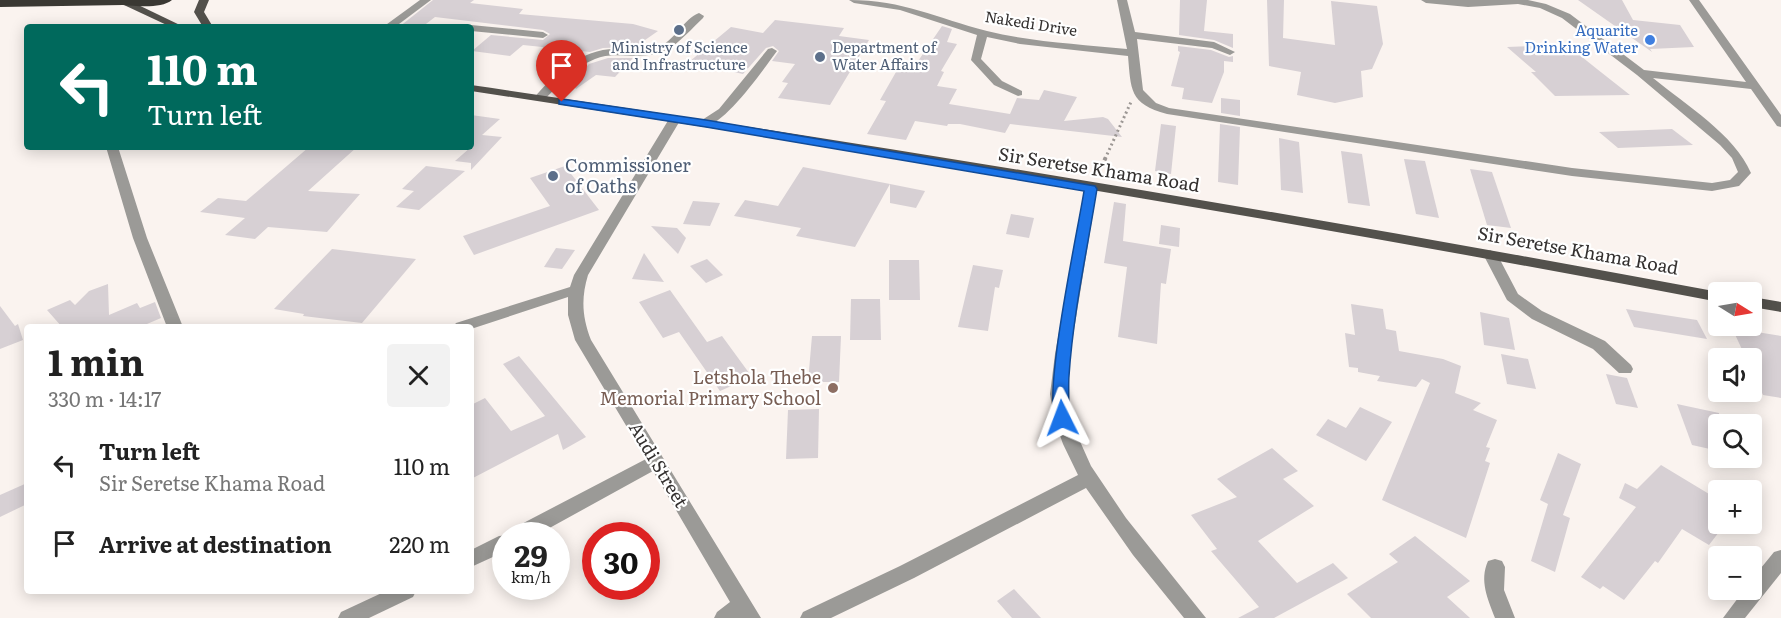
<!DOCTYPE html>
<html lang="en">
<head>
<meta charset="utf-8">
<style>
	body { margin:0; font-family:Literata,serif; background:#f2f2f2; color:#222; height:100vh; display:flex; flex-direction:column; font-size:22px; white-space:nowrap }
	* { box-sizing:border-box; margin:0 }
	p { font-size:20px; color:#767676 }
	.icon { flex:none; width:33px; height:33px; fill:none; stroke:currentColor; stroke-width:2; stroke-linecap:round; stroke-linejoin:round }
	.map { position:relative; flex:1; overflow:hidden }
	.sheet { position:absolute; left:24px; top:324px; width:450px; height:270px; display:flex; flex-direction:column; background:#fff; border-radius:6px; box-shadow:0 3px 15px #0003 }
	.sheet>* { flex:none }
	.hud { position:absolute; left:24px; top:24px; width:450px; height:126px; border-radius:6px; box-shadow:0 3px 15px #0003; background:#00695c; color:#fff; overflow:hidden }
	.needle { width:39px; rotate:101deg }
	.tools { position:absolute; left:1708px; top:282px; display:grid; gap:12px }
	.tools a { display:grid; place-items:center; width:54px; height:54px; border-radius:6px; background:#fff; box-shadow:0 3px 15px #0003; font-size:30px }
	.speed { position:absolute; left:492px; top:522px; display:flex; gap:12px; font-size:30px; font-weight:700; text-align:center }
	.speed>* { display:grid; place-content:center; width:78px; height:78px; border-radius:50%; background:#fff; box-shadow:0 3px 15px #0003; line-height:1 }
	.speed small { font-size:15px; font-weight:400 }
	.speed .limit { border:9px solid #d22; background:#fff; color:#111 }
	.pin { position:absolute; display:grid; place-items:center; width:51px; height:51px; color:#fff; margin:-62px -26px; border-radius:50% 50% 50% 0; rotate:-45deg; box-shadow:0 0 6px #0007 }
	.pin .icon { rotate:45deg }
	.me { position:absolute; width:66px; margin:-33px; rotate:357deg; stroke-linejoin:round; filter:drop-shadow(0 0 4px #0008) }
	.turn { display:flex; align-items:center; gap:21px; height:126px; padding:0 24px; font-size:27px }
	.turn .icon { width:78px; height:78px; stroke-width:2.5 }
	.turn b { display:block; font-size:42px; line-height:51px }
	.round { display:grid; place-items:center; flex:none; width:63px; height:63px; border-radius:6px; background:#f2f2f2 }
	.head { display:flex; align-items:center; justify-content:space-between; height:102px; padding:0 24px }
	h1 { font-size:36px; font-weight:700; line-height:45px }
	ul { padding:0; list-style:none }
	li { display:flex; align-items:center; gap:18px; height:78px; padding:0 24px }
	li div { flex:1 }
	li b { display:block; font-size:22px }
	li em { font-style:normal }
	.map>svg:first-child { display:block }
</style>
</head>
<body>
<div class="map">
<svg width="1781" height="618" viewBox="0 0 1781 618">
	<rect width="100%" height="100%" fill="#faf3ef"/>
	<g fill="#d7d0d4">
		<path d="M433,0H474L470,3L523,9L519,14L633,24L658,31L635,47L603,48L590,52L523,45L510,56L472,51L491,35L543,40L550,34L543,30L435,17L422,27H399Z"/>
		<path d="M1180,0H1207L1204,31L1233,34V48L1214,40L1179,35Z"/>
		<path d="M1267,0H1284L1283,38L1335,45L1331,1L1377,6L1383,44L1372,69L1361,71L1363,97L1335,103L1297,95L1301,72L1269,66Z"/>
		<path d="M1578,0H1622L1633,20L1680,25L1694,47L1650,49L1652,52Z"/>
		<path d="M775,20L844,28L839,36L869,40L830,105L778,98L788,83L782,82L795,64L772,61L779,51L773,46L766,48L743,74L689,62L731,27L763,33Z"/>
		<path d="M942,26L952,29L947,42L957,44L941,71L944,72L937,86L957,89L949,104L1010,114L1017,98L1039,100L1044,90L1077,97L1064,121L1103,117L1108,119L1122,137L1010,124L1005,133L960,124H948L947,126L915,121L906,140L867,134L886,101L880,100L900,65L914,67Z"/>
		<path d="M1567,45L1597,69L1630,95L1555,96L1531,72H1536L1507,47Z"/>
		<path d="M1178,46L1211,50L1229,57L1233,56V62L1224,61V72L1212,103L1182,99L1184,88L1171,86L1180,52L1178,51Z"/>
		<path d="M608,58H633L615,77L596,75L576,89L571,83L589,64Z"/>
		<path d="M1221,98L1240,100V116L1221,113Z"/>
		<path d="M471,115L500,119L482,135L502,137L471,170V163L455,161L471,147Z"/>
		<path d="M1161,124L1176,126L1171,174L1155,171Z"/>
		<path d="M1220,124L1240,127L1238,185L1218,182Z"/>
		<path d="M1672,129L1693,145L1618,148L1599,132Z"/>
		<path d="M1279,138L1299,142L1303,193L1281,190Z"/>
		<path d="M309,147H357L308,191L360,194L327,232L268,227L255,239L225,235L245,218L200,212L218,198L246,201Z"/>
		<path d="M1341,151L1362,154L1370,206L1348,203Z"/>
		<path d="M1404,159L1425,161L1439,218L1416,214Z"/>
		<path d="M426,166L465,171L419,210L396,207L414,191L402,189Z"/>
		<path d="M565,166L599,210L474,255L463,236L550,206L530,178Z"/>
		<path d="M803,167L890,184L855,247L796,236L801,228L734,216L745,200L778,206Z"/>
		<path d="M1470,169L1492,172L1511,228L1487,225Z"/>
		<path d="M890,184L925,191L916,208L890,203Z"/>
		<path d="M693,201L720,203L710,226L683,224Z"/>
		<path d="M1114,202L1126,204L1123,241L1171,249L1166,284L1161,283L1157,344L1118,337L1127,267L1104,263Z"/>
		<path d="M1011,214L1034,218L1029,238L1006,234Z"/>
		<path d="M1161,225L1180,228L1179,247L1159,244Z"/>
		<path d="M651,226L677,228L686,238L678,254Z"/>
		<path d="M556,248L575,250L562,269L544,267Z"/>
		<path d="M332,249L416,259L362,323L303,316L304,314L274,309Z"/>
		<path d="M644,253L664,282L632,279Z"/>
		<path d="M707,259L723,275L706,283L690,266Z"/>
		<path d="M889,260H919L920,300H889Z"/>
		<path d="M973,265L1003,270L999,288L995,287L988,331L958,327Z"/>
		<path d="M108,284L109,315L137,303L140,308L155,302L161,318L140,327H62L47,310L70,300L75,305L89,291Z"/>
		<path d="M670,290L707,342L722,336L752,377L720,391L679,332L663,338L639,302Z"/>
		<path d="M851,299H880L881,340H850Z"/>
		<path d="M1351,304L1383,309L1386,329L1396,331L1399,351L1443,359L1461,366L1455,393L1481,403L1473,410L1497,420L1486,447L1490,448L1485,461L1490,463L1466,538L1382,500L1430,383L1422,379L1416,387L1377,381L1380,376L1358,372V368L1349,367L1345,333L1355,335Z"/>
		<path d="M0,306L15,326L18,324L23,340L0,349Z"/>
		<path d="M1626,309L1697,320L1707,339L1634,327Z"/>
		<path d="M1480,312L1509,318L1515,350L1484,345Z"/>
		<path d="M1732,328L1781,336V398L1763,395L1752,372V358H1746Z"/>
		<path d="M812,336H841L839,382H808Z"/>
		<path d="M1501,354L1528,359L1536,389L1507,384Z"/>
		<path d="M519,356L586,437L563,450L558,434L471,479V405L485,398L511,431L545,416L503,364Z"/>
		<path d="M1606,374L1627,378L1638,408L1616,404Z"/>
		<path d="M1677,404L1719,413V451L1692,445Z"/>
		<path d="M1360,407L1392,422L1366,461L1316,435L1328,419L1346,428Z"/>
		<path d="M819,409L818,458L786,459L788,410Z"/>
		<path d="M1272,448L1298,471L1283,479L1314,506L1258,541L1297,583L1333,563L1348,578L1274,618H1238L1259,607L1211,551L1217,549L1191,515L1237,497L1217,479Z"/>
		<path d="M1558,453L1581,464L1563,515L1570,518L1555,572L1531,561L1548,504L1540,500Z"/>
		<path d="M1661,465L1719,500V532L1709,545L1682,529L1658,563L1655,561L1624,600L1603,586L1600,589L1581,577L1636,507L1619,498L1625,483L1637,489Z"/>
		<path d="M27,483V504L0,517V495Z"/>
		<path d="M1415,536L1470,581L1447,597L1470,618H1371L1347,594L1398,562L1389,554Z"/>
		<path d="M1014,589L1041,618H1012L997,601Z"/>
	</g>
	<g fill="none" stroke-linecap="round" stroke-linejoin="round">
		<path stroke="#9c9794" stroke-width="3" stroke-dasharray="2 3" stroke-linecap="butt" d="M1105,159L1131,102"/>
		<path stroke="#9c9794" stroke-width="4" stroke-dasharray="3 4.5" stroke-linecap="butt" d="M1098,174L1106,157"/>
		<g fill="#9b9a97" fill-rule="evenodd">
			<path d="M420,0H431L395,27H383Z"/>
			<path d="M849,0C904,0 936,18 987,31C1032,42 1080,44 1127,49L1117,0H1127L1135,32L1214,42L1235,52L1230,55L1212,48L1137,39L1143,90L1156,103L1169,108L1572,168L1712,183L1730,180L1738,172L1732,158L1720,145L1637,75L1562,18L1540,8L1518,4L1468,7L1426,3L1421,0H1528L1546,4L1570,14L1644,70L1746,82L1689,0H1699L1781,115V127L1777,126L1751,89L1653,78C1686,105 1734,134 1751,173L1739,186L1712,191L1572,176L1167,114C1129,104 1131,89 1128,56L1020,44L987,37L981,59L1002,81L1022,91V95L1018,96L994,85L971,60L977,35L900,10L854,3Z"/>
			<path d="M699,13L704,16L703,18C678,42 669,57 632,56C619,55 606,54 595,59C574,67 559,85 544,100H536L534,98C554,74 582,49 615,49C630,48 646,52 661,46C676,38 684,19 699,13Z"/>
			<path d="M437,24H455L460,27H432Z"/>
			<path d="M471,25L543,32L548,35L543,38L471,31V27H467Z"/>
			<path d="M772,48L777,51C765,67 722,130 702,126V120L719,109L768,49Z"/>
			<path d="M675,115L681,119L588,275C581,298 582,317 591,340L761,618H714L717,612L730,602L653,471L535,536H506V551L471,567V550L499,536L508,535L510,530L646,459L575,340L568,315V297L471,329V327H453L456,323L570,287L574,275L669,119Z"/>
			<path d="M106,147H118L147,238L183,327H167L133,238Z"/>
			<path d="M1091,185L1097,189L1068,367L1067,394L1070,419L1091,466L1126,518L1206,618H1184L1133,555L1086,488L914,578L831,618H800L803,612L900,566L1078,475L1063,444L1054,419L1050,394L1055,354L1085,189Z"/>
			<path d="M1490,250L1497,254L1518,294L1542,311L1605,341L1631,365L1633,369L1631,373H1619L1593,349L1532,319L1507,300L1483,254Z"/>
			<path d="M1781,550V573L1745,618H1723L1744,590H1752V579L1774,552Z"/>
			<path d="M1495,559L1502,561L1505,567L1504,590L1515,618H1495C1488,599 1479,581 1488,561Z"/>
			<path d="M386,591H416L413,597L369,618H338L341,612Z"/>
		</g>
		<g fill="#53514c" fill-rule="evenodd">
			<path d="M199,0H209L204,12L213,27H203L194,12Z"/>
			<path d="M124,1H130L184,27H171L124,5Z"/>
			<path d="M471,85C888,146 1305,215 1719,292V302C1305,223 888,154 471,91Z"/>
			<path d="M1752,297L1781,302V312L1752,307Z"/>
		</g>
		<path fill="#3a3833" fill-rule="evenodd" d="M0,0H172C161,9 137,6 123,5L0,7Z"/>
	</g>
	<path fill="#1a73e8" stroke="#114b97" stroke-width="1.5" d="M562,99L706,120L1095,186L1097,189C1087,251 1073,314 1069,376C1068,385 1070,417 1067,422H1056C1042,395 1078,230 1084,191L706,127L559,104V100Z"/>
	<g fill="#5c6f8a" stroke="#fff" stroke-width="2">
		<circle cx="679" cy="30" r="6"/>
		<circle cx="820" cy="57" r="6"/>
		<circle cx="553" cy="176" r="6"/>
	</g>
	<circle fill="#3f7fe0" stroke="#fff" stroke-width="2" cx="1650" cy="40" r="6"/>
	<circle fill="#8d6e63" stroke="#fff" stroke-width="2" cx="833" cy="388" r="6"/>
	<g text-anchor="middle" stroke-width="4.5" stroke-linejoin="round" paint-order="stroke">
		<g font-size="15" fill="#343130" stroke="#fff">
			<text transform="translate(1031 24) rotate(9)" y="5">Nakedi Drive</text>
		</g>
		<g font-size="15" fill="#366cbe" stroke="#fff" text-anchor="end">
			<text x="1638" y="36">Aquarite<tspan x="1638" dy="17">Drinking Water</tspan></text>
		</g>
		<g font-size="15" fill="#4e5e75" stroke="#fff">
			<text x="679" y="53">Ministry of Science<tspan x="679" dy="17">and Infrastructure</tspan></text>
			<text x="832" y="53" text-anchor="start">Department of<tspan x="832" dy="17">Water Affairs</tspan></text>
		</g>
		<g font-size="18" fill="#4e5e75" stroke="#fff" text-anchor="start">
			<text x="565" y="172">Commissioner<tspan x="565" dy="21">of Oaths</tspan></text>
		</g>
		<g font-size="18" fill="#343130" stroke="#fff">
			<text transform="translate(1099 170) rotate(9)" y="6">Sir Seretse Khama Road</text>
			<text transform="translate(1578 251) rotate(10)" y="6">Sir Seretse Khama Road</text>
			<text transform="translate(658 465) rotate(59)" y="6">Audi Street</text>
		</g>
		<g font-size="18" fill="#785e54" stroke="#fff" text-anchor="end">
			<text x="821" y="384">Letshola Thebe<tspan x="821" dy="21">Memorial Primary School</tspan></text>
		</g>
	</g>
</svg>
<div class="tools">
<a><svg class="needle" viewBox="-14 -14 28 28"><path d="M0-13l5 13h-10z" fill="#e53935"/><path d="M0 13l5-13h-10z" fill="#767676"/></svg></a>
<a><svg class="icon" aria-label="sound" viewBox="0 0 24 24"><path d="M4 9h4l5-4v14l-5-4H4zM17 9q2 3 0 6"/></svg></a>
<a><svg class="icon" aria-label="search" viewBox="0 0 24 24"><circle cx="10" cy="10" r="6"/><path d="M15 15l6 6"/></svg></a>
<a>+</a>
<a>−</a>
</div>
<div class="speed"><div>29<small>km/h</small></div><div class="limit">30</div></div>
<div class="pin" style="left:562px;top:102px;background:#d93025"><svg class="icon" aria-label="arrive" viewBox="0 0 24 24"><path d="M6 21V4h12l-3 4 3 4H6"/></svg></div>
<svg class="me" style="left:1062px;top:418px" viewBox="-20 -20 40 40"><path d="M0-17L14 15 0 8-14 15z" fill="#1a73e8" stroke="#fff" stroke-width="4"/></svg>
<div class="hud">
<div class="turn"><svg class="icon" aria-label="left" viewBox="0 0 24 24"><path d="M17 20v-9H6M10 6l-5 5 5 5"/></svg><div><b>110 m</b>Turn left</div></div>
</div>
<section class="sheet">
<div class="head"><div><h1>1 min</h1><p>330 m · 14:17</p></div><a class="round"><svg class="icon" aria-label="close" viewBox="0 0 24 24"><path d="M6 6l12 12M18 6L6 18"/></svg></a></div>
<ul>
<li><svg class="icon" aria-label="left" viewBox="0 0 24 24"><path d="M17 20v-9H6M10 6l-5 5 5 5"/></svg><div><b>Turn left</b><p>Sir Seretse Khama Road</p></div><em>110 m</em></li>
<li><svg class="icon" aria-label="arrive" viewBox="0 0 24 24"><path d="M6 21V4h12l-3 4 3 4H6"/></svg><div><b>Arrive at destination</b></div><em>220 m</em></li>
</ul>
</section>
</div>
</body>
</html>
